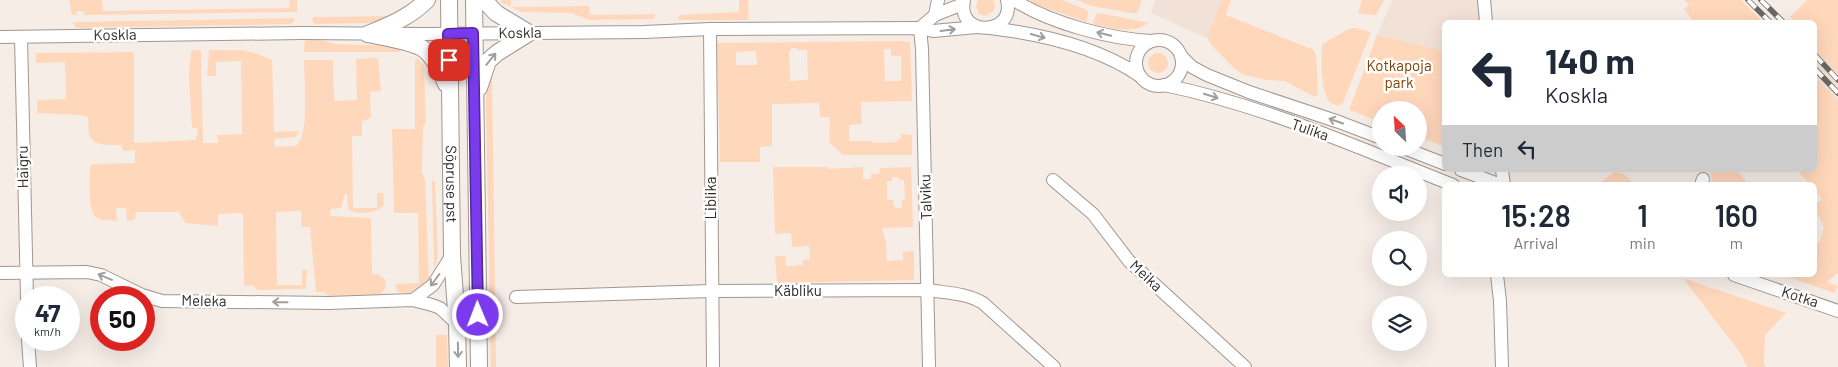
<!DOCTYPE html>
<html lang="en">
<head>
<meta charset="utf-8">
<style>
	body { margin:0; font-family:Barlow,sans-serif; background:#f6f6f7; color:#1f2937; height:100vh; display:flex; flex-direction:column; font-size:19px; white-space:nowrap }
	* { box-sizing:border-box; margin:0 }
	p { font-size:16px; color:#747a83 }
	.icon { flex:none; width:28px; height:28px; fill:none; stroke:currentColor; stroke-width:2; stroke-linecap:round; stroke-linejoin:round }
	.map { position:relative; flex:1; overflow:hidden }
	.panel { position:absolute; left:1442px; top:182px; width:375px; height:95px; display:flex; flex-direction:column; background:#fff; border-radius:8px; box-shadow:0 5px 20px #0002 }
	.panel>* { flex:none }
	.top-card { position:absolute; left:1442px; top:20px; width:375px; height:152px; border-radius:8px; box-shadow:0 5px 20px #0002; background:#fff; color:#1f2937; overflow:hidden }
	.needle { width:32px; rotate:335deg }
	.tools { position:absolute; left:1372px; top:101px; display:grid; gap:10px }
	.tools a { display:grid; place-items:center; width:55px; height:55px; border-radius:50%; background:#fff; box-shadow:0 5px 20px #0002; font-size:25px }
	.speed { position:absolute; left:15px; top:286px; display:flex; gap:10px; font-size:25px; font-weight:700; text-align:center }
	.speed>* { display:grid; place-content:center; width:65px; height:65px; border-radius:50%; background:#fff; box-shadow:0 5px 20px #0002; line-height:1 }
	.speed small { font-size:12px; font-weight:400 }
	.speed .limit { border:8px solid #d22; background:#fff; color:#111 }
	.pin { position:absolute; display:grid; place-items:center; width:42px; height:42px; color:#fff; margin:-21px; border-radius:10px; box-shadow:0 2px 8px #0006 }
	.me { position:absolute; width:55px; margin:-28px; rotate:359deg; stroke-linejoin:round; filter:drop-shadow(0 0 4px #0008) }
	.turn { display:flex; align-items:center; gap:18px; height:105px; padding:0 20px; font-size:22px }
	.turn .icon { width:65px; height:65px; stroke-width:2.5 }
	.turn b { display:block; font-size:35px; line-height:42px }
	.then { display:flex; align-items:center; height:48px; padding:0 20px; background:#0003; gap:10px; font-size:19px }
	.eta { display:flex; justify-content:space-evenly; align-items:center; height:85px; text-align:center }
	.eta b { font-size:30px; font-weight:600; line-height:35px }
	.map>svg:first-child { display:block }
</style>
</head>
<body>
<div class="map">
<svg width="1838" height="367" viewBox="0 0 1838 367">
	<rect width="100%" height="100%" fill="#f7ede7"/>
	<g fill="#f1e1d6">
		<path d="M1155,0H1222L1211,40L1151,13Z"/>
		<path d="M1393,0H1492V22H1445V51L1377,35Z"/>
		<path d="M1815,50L1838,74V101L1815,77Z"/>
	</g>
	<g fill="#ffd7bb" fill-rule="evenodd">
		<path d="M69,0H102L103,11L289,8L290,0H297V12L84,15V12L77,11L76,15H72Z"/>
		<path d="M501,0H511V7L589,6L590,15L655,14L654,19L589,20L572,13L521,12L501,2Z"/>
		<path d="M739,0H748L749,18L747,20H679L678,17L679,15L739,12Z"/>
		<path d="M978,0H993L995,6L993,12L985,16L979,14L976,6Z"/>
		<path d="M1030,0H1062L1087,10L1088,14L1086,22L1037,5Z"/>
		<path d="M1076,0H1142L1137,14L1092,6Z"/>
		<path d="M1222,0H1231L1226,15L1314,50L1316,55L1318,94L1315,97L1285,81L1267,80L1244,75L1234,68L1214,48L1208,40V36Z"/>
		<path d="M1362,0H1384L1376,15L1362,14L1358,13Z"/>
		<path d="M1684,0H1741L1763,22H1694L1684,9L1689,5Z"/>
		<path d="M1807,0H1838V74L1815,50V22H1796L1790,17Z"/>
		<path d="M1100,13L1145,22L1148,23C1134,35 1108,28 1093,24L1096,14Z"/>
		<path d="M394,16L374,23L315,24L312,20L313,17Z"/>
		<path d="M295,18L294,22L291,24L77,28L72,22Z"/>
		<path d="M1355,28L1371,32L1343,103L1339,106L1330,103C1320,90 1321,60 1322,44L1349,29Z"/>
		<path d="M1377,35L1445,51V147L1419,137V110H1381V122L1349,110Z"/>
		<path d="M305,39L326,41L333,44L399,46L400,52H304Z"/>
		<path d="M902,41L910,42L912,101L861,102L862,124L849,125V141H872L873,143L897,142V139H901V134L912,135V155H843L829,142L830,117H820L819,103L772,104V146L760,147V162H720L717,43ZM791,48H797V50H807L808,80L790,81L789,51H791ZM884,49H891V56H901V81H885ZM756,51L757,65H736V52Z"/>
		<path d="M193,50H200L201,52L203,143H218L217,135L242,134L241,61L216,62V76H207L209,50H241L255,53L272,60L274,132L299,131L296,137L274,139L275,147L296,146C310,134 304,79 304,60H333L334,101L357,100L356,59L378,58L381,91L370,92L371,117L362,122V136H352L353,208H377V193H383L384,205C377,214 360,214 350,211L348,208L347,194H345L341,208L331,209L330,216L371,218L372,274H378L385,279L386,286L381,294L375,295L328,296L325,292H316L310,227H301V211L276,212L277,285H302V270H307L306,289L258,290L252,285L244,286L243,213L218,214V226L185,223L179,212H136L135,219L127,221L126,208H116L117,221C111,220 102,221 97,218C87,212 90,178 90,168L92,164L135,163V150L123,151L121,145C111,145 92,147 89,134C88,129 89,123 88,117L80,115L37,113V100L66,99L65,62L36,63V53L133,52L134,56V143L196,140L198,128H192L189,75L191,52Z"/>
		<circle cx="1158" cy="63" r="10"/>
		<path d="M417,58L424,66L426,122L423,128L422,171L425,180L429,281C420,288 409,297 397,291L395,284L419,283L418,213H394L392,129H415V59Z"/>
		<path d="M492,73L496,367H491L486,106V89Z"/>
		<path d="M1815,77L1838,101V273L1827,282L1838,286L1834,293L1789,277L1790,275H1815V246L1820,241L1824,227L1815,209V205L1822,199L1815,191V185H1810L1797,170H1815Z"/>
		<path d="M773,167H828V169L863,167V179H871V174H879L880,168L911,167L913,227L882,228L886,242L887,261L903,260V252L914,251V280L777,283L775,256H785L786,266L803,265V260L810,259L809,246L792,247L791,233L775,234ZM892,177H898L899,180H904L905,199L902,200V206L899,209L894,207L893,200H887V181H892Z"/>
		<path d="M1709,170H1737L1749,185H1709L1712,179Z"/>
		<path d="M1614,172L1624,174L1635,185H1597Z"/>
		<path d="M432,181H435L438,256L434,270Z"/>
		<path d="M1685,279L1786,313L1765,335L1764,364L1766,367H1747L1741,354L1685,281Z"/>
		<path d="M436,335H447L448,367H436Z"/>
	</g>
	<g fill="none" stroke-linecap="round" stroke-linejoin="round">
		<defs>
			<g id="minor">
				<path d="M964,0C956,38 1016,36 1007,0"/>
				<path d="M1014,0C1050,23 1109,39 1152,41"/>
				<path d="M1484,0L1486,22"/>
				<path d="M935,15L938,0"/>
				<path d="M920,28L922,49L929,367"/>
				<path d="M920,28L935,15L963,4"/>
				<path d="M990,28C1041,34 1098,47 1140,76"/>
				<path d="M710,29L713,367"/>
				<path d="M0,37L303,33L423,34L644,32L710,29L920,28L933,31L977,27"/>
				<path d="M21,37L27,298"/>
				<circle cx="1159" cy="63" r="23"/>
				<path d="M1181,56L1192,67L1207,75L1249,92L1339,122L1381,138"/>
				<path d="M1164,85C1263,105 1359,148 1453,185"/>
				<path d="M1404,148L1445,164"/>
				<path d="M1461,170L1501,185"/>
				<path d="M1502,170L1504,185"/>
				<path d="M1053,180L1093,214L1129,261L1245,367"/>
				<path d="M1701,185L1703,179"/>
				<path d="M0,273L87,272L101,275L142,295L162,301L329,303L413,300L432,305L440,308L457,324"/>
				<path d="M1497,275L1500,301L1502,367"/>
				<path d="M1734,275L1838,311"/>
				<path d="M516,297L711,291L928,290C946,293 967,293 983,303L1054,367"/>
				<path d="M413,300L433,285L452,255"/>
				<path d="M28,340L30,367"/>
			</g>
			<g id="major">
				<path id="s1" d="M449,0L452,255L457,324L458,367"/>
				<path d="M474,0L479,367"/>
				<path d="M368,34C382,37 410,41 422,48C434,56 441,71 446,84"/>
				<path d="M368,34C390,25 410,17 427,0"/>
				<path d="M479,88L488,61L497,53L529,33L496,13L484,0"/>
			</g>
		</defs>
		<use href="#minor" stroke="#9f9791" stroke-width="14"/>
		<use href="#major" stroke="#9f9791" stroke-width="18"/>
		<use href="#minor" stroke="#fff" stroke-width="12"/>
		<use href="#major" stroke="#fff" stroke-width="16"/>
		<defs>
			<g id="rail">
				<path d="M1748,0L1770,22"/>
				<path d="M1761,0L1783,22"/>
				<path d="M1815,55L1838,80"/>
				<path d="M1815,69L1838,93"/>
			</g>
		</defs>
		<use href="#rail" stroke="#6d6764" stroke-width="5.5"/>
		<use href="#rail" stroke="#fff" stroke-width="4" stroke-dasharray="11" stroke-linecap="butt"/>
	</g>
	<defs><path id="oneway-shaft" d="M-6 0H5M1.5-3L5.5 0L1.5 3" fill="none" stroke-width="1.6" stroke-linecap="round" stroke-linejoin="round" transform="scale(1.25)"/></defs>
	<g stroke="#a09f9e">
		<use href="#oneway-shaft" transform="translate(948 30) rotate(-7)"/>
		<use href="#oneway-shaft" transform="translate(1104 34) rotate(-166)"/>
		<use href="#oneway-shaft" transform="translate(1038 36) rotate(16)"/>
		<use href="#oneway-shaft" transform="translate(491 59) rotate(-51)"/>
		<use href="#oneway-shaft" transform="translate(1211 96) rotate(17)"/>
		<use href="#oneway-shaft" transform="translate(1336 121) rotate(-161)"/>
		<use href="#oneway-shaft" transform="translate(105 277) rotate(-157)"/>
		<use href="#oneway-shaft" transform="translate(435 280) rotate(127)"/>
		<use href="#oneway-shaft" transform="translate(280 302) rotate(-179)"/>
		<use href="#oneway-shaft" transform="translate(458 350) rotate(89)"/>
	</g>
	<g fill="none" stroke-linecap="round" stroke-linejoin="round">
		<defs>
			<path id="route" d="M449,60L448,34L473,33L478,315"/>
		</defs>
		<use href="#route" stroke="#51269a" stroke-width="12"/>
		<use href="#route" stroke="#7c3aed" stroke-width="9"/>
	</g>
	<g text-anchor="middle" stroke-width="5" stroke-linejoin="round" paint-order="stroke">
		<g font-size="15" fill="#2c2927" stroke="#fff">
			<text transform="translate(520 33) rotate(-1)" y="5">Koskla</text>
			<text transform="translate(115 35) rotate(-1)" y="5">Koskla</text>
			<text transform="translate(1310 130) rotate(19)" y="5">Tulika</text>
			<text transform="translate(23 167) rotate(-91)" y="5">Haigru</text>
			<text dy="5" stroke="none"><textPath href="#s1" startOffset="184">Sõpruse pst</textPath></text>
			<text transform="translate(926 197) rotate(-92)" y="5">Talviku</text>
			<text transform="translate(711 198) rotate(-90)" y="5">Liblika</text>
			<text transform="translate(1146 276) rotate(43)" y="5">Meika</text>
			<text x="798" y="296">Käbliku</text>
			<text transform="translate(1800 297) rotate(18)" y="5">Kotka</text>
			<text transform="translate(204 301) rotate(1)" y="5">Meleka</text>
		</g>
		<g font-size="15" fill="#7f4305" stroke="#fff">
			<text x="1399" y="71">Kotkapoja<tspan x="1399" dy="17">park</tspan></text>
		</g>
	</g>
</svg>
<div class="tools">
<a><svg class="needle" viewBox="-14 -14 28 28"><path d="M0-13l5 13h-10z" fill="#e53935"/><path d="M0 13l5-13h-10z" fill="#747a83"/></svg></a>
<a><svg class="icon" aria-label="sound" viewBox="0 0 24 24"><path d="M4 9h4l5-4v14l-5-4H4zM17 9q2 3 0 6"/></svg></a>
<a><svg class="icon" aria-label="search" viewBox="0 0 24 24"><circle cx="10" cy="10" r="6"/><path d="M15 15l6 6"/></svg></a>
<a><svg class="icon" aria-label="layers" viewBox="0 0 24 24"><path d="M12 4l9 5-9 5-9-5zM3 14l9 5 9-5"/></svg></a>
</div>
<div class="speed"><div>47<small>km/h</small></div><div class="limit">50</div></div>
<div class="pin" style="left:449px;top:60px;background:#d93025"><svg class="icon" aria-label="arrive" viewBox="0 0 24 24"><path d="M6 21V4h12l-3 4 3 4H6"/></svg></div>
<svg class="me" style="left:478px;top:315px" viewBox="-20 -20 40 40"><circle r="17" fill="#7c3aed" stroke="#fff" stroke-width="3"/><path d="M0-11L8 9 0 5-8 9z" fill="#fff"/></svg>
<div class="top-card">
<div class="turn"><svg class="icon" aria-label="left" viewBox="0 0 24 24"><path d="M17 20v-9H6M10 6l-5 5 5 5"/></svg><div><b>140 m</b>Koskla</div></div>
<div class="then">Then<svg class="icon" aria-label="left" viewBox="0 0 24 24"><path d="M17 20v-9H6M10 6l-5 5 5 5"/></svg></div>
</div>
<section class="panel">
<div class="eta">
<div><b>15:28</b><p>Arrival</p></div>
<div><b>1</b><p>min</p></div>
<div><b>160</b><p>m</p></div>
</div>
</section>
</div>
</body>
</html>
